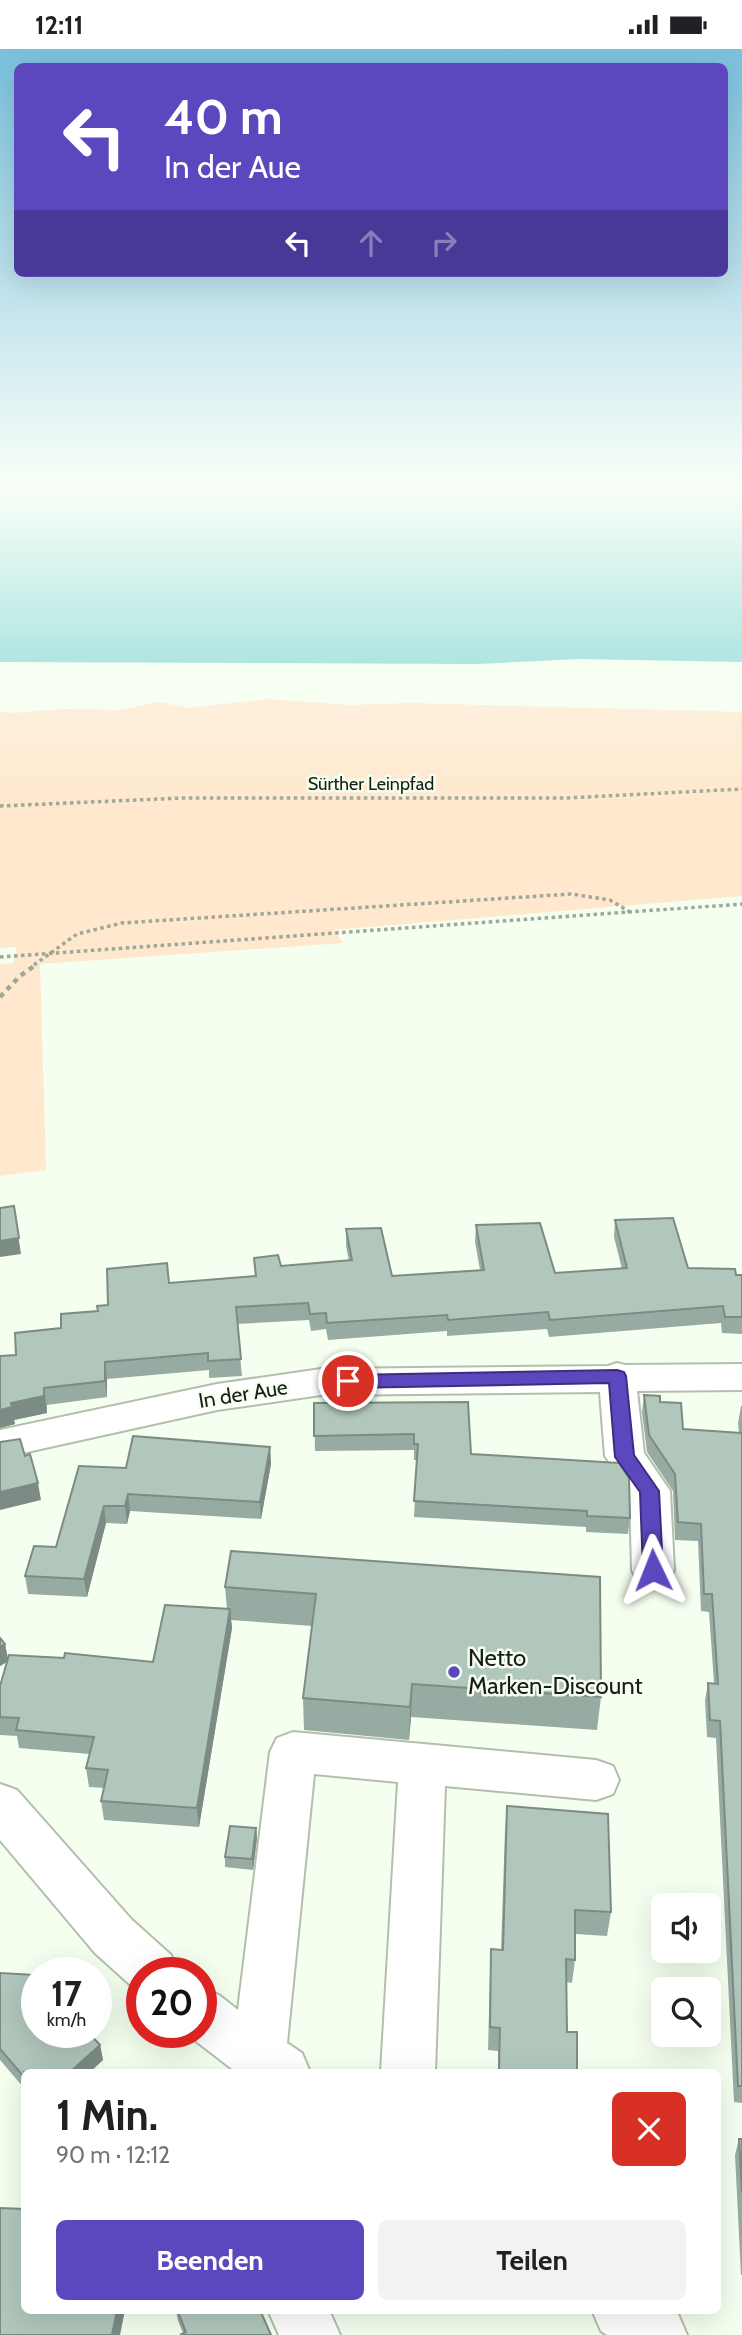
<!DOCTYPE html>
<html lang="de">
<head>
<meta charset="utf-8">
<style>
	body { margin:0; font-family:Cabin,sans-serif; background:#f2f2f2; color:#202124; height:100vh; display:flex; flex-direction:column; font-size:26px; white-space:nowrap }
	* { box-sizing:border-box; margin:0 }
	p { font-size:23px; color:#757577 }
	.icon { flex:none; width:38px; height:38px; fill:none; stroke:currentColor; stroke-width:2; stroke-linecap:round; stroke-linejoin:round }
	.map { position:relative; flex:1; overflow:hidden }
	.sheet { position:absolute; left:21px; top:2020px; width:700px; height:245px; display:flex; flex-direction:column; background:#fff; border-radius:10px; box-shadow:0 7px 28px #0002 }
	.sheet>* { flex:none }
	.guide { position:absolute; left:14px; top:14px; width:714px; height:214px; border-radius:10px; box-shadow:0 7px 28px #0002; background:#5d47bf; color:#fff; overflow:hidden }
	.controls { position:absolute; left:651px; top:1844px; display:grid; gap:14px }
	.controls a { display:grid; place-items:center; width:70px; height:70px; border-radius:10px; background:#fff; box-shadow:0 7px 28px #0002; font-size:35px }
	.speed { position:absolute; left:21px; top:1908px; display:flex; gap:14px; font-size:35px; font-weight:700; text-align:center }
	.speed>* { display:grid; place-content:center; width:91px; height:91px; border-radius:50%; background:#fff; box-shadow:0 7px 28px #0002; line-height:1 }
	.speed small { font-size:18px; font-weight:400 }
	.speed .limit { border:10px solid #d22; background:#fff; color:#111 }
	.pin { position:absolute; display:grid; place-items:center; width:60px; height:60px; color:#fff; margin:-30px; border:4px solid #fff; border-radius:50%; box-shadow:0 2px 7px #0007 }
	.me { position:absolute; width:77px; margin:-38px; rotate:358deg; stroke-linejoin:round; filter:drop-shadow(0 0 5px #0008) }
	.turn { display:flex; align-items:center; gap:24px; height:147px; padding:0 35px; font-size:32px }
	.turn .icon { width:91px; height:91px; stroke-width:2.5 }
	.turn b { display:block; font-size:49px; line-height:60px }
	.lanes { display:flex; align-items:center; height:66px; padding:0 35px; background:#0003; justify-content:center; gap:35px; direction:ltr }
	.lanes .off { opacity:.35 }
	.round { display:grid; place-items:center; flex:none; width:74px; height:74px; border-radius:10px; background:#f2f2f2 }
	.head { display:flex; align-items:center; justify-content:space-between; height:119px; padding:0 35px }
	h1 { font-size:42px; font-weight:700; line-height:52px }
	.button { display:flex; gap:14px; margin-top:auto; padding:14px 35px }
	.button a { flex:1; height:80px; border-radius:10px; background:#5d47bf; color:#fff; font-size:28px; font-weight:700; line-height:80px; text-align:center }
	.button a+a { background:#f2f2f2; color:#202124 }
	.status { display:flex; justify-content:space-between; align-items:center; height:49px; padding:0 35px; background:#fff; direction:ltr }
	.status svg { height:19px; fill:currentColor }
	.map>svg:first-child { display:block }
</style>
</head>
<body>
<div class="status"><b>12:11</b><svg viewBox="0 0 49 12"><path d="M0 12V9h3v3zM5 12V6h3v6zM10 12V3h3v9zM15 12V0h3v12zM26 1h20v11H26zM47 4h2v5h-2z"/></svg></div>
<div class="map">
<svg width="742" height="2286" viewBox="0 0 742 2286">
	<rect width="100%" height="100%" fill="#f5ffef"/>
	<path fill="#ffe8ce" d="M268,650L348,656L411,654L742,663V847L334,881L343,894L40,915L46,1121L0,1127V915L13,914L17,898L0,899V662L13,664L65,660L121,661L158,653L189,659Z"/>
	<path fill="#72d1cf" d="M0,437H742V613L578,610L479,615L0,613Z"/>
	<g fill="none" stroke-linecap="round" stroke-linejoin="round">
		<defs>
			<g id="minor">
				<path d="M617,1314L625,1316L742,1315V1341L637,1342L644,1404L670,1442L674,1521L668,1533L653,1537L638,1533L632,1521L630,1444L605,1407L600,1343L321,1346L217,1361L0,1409V1381L217,1335L321,1320L608,1317Z"/>
				<path d="M293,1683L596,1711L613,1717L619,1731L613,1745L596,1751L445,1737L435,2023H381L398,1733L314,1725L287,1994L302,2004L310,2023H236L184,1983H201V1939L219,1946L238,1961L270,1703L277,1689Z"/>
				<path d="M0,1735L17,1741L131,1870L171,1906L179,1923H142V1943L135,1940L95,1904L0,1791Z"/>
				<path d="M268,2261H329L340,2286H279Z"/>
				<path d="M592,2261H673L678,2265L687,2286H607L601,2282Z"/>
			</g>
		</defs>
		<use href="#minor" stroke="#b3bfac" stroke-width="4"/>
		<g stroke="#9fa79a" stroke-width="3.5" stroke-dasharray="3.5 3.5" stroke-linecap="butt">
			<path d="M0,757L182,749H566L742,740"/>
			<path d="M0,908L742,855"/>
			<path d="M34,916L77,885L122,874L571,845L610,851L630,863"/>
		</g>
		<path stroke="#9fa79a" stroke-width="4.5" stroke-dasharray="5 5" stroke-linecap="butt" d="M0,948L20,927L37,915"/>
		<use href="#minor" fill="#fff" fill-rule="evenodd"/>
	</g>
	<g fill="#98aba2">
		<path d="M615,1171L688,1219L742,1226V1285L722,1284L721,1274L549,1288L547,1280L447,1287V1282L328,1291L326,1280L311,1282L309,1271L237,1275L242,1327L209,1329V1321L107,1330V1348L47,1356V1364L14,1371L15,1375L0,1379L16,1306L61,1279L108,1256L169,1234L255,1227L254,1209L281,1217L349,1212L346,1197V1180L392,1227L480,1221L475,1193L476,1176L555,1224L622,1220L614,1188Z"/>
		<path d="M644,1346L660,1353L683,1380L739,1384L738,1374L741,1357H742V2054L734,2053L716,1689L707,1688L705,1651L708,1634H714L709,1563L701,1562L698,1492L675,1491L673,1442L647,1403L642,1363Z"/>
		<path d="M468,1353L471,1405L630,1469L628,1485L586,1483V1478L414,1468L417,1411H414V1401L315,1402L314,1354Z"/>
		<path d="M270,1398L271,1415L261,1470L130,1462L127,1475L106,1474L87,1548L28,1545L25,1527L56,1498L126,1419Z"/>
		<path d="M231,1502L601,1648L597,1681L411,1668L409,1691L304,1681L303,1649L312,1577L231,1571L232,1579L199,1778L104,1771L101,1752L104,1739L89,1738L86,1719L90,1705L19,1699L17,1687L0,1686V1637L7,1613L0,1617V1589L5,1595L8,1609H64L153,1613L227,1560L225,1538Z"/>
		<path d="M507,1757L611,1863L607,1887L575,1885V1911L572,1934L566,1933L567,1983L577,2023H498V2002L488,2001L490,1923L491,1900L501,1901L505,1781Z"/>
		<path d="M256,1779L257,1789L253,1821L225,1818V1808Z"/>
		<path d="M0,1924L100,1996L103,2011L90,2023H24V2039L0,2011Z"/>
		<path d="M739,2090H742V2226H741L735,2106Z"/>
		<path d="M176,2261L271,2286L183,2284L178,2272Z"/>
	</g>
	<g fill="#7c8b84">
		<path d="M16,1173L21,1205L0,1208V1192Z"/>
		<path d="M105,1313L107,1330V1348L105,1332Z"/>
		<path d="M44,1339L47,1364L14,1371L15,1375L0,1379V1361L11,1354Z"/>
		<path d="M270,1398L271,1415L261,1470L260,1453Z"/>
		<path d="M38,1434L41,1451L0,1461V1443Z"/>
		<path d="M128,1445L130,1462L127,1475L125,1457Z"/>
		<path d="M104,1457L106,1474L87,1548L84,1530Z"/>
		<path d="M230,1560L232,1579L199,1778L197,1759Z"/>
		<path d="M5,1595L8,1612L0,1617V1598Z"/>
		<path d="M412,1635L411,1668L409,1691L410,1658Z"/>
		<path d="M256,1779L257,1789L253,1821L252,1810Z"/>
		<path d="M100,1996L103,2011L90,2023H70Z"/>
		<path d="M117,2261H125L120,2286H112Z"/>
	</g>
	<g fill="#b1c7bc" stroke="#7c8b84" stroke-width="2">
		<path d="M14,1157L19,1189L0,1192V1159Z"/>
		<path d="M673,1169L688,1219L735,1220L736,1226H742V1268H725L723,1257L550,1271L548,1263L448,1271L447,1266L327,1274L326,1264L310,1265L308,1254L236,1258L241,1310L208,1312V1304L105,1313V1332L44,1339V1347L11,1354L12,1358L0,1361V1307L16,1306L15,1284L61,1279V1265L98,1262L97,1257L108,1256L107,1220L167,1214L169,1234L256,1227L254,1209L278,1206L281,1217L352,1211L346,1180L381,1179L392,1227L484,1221L476,1176L540,1174L555,1224L627,1219L615,1171Z"/>
		<path d="M644,1346L660,1347V1353L681,1354L683,1380L742,1384V2037H738L720,1672L710,1671L708,1634L718,1635L712,1545H704L701,1475L678,1473L675,1425L649,1386Z"/>
		<path d="M468,1353L471,1405L619,1414L629,1429L630,1469L587,1467V1462L414,1452L418,1395H414V1385L314,1387V1354Z"/>
		<path d="M133,1387L270,1398L260,1453L128,1445L125,1457H104L84,1530L25,1527L34,1497L56,1498L79,1417L126,1419Z"/>
		<path d="M20,1390L25,1407L30,1405L38,1434L0,1443V1393Z"/>
		<path d="M231,1502L600,1528L601,1648L412,1635L410,1658L303,1649L316,1545L225,1538Z"/>
		<path d="M165,1556L230,1560L197,1759L101,1752L108,1721L86,1719L94,1688L16,1681L19,1669L0,1668V1637L9,1606L64,1609L65,1604L153,1613Z"/>
		<path d="M0,1589L5,1595L0,1598Z"/>
		<path d="M507,1757L608,1765L611,1863L575,1861V1911L566,1910L567,1983H577V2023H499L500,1979L490,1978L491,1900L503,1901Z"/>
		<path d="M230,1777L256,1779L252,1810L225,1808Z"/>
		<path d="M0,1924L35,1926L37,1927V1983H88L100,1996L70,2023H24V2028L0,2000Z"/>
		<path d="M739,2090H742V2144Z"/>
		<path d="M0,2159L24,2160V2261H117L112,2286H0Z"/>
		<path d="M177,2261H260L271,2286H180L186,2283Z"/>
	</g>
	<linearGradient id="sky" x2="0" y2="1"><stop stop-color="#79c0de"/><stop offset="0.58" stop-color="#fafff8"/><stop offset="1" stop-color="#fafff8" stop-opacity="0"/></linearGradient>
	<rect width="742" height="757" fill="url(#sky)"/>
	<path fill="#5d47bf" stroke="#3c2e7c" stroke-width="2" d="M617,1321L624,1323L626,1327L634,1406L659,1442L663,1521L660,1526L653,1529L646,1526L643,1521L640,1443L615,1408L609,1334L348,1339L342,1337L339,1332L342,1328L348,1326Z"/>
	<circle fill="#5d47bf" stroke="#f5ffef" stroke-width="2.5" cx="454" cy="1623" r="7"/>
	<g text-anchor="middle" stroke-width="5" stroke-linejoin="round" paint-order="stroke">
		<g font-size="18" fill="#191d16" stroke="#f5ffef">
			<text x="371" y="741">Sürther Leinpfad</text>
		</g>
		<g font-size="21" fill="#191d16" stroke="#f5ffef">
			<text transform="translate(243 1345) rotate(-9)" y="7">In der Aue</text>
		</g>
		<g font-size="24" fill="#191d16" stroke="#f5ffef" text-anchor="start">
			<text x="468" y="1617">Netto<tspan x="468" dy="28">Marken-Discount</tspan></text>
		</g>
	</g>
</svg>
<div class="controls">
<a><svg class="icon" aria-label="sound" viewBox="0 0 24 24"><path d="M4 9h4l5-4v14l-5-4H4zM17 9q2 3 0 6"/></svg></a>
<a><svg class="icon" aria-label="search" viewBox="0 0 24 24"><circle cx="10" cy="10" r="6"/><path d="M15 15l6 6"/></svg></a>
</div>
<div class="speed"><div>17<small>km/h</small></div><div class="limit">20</div></div>
<div class="pin" style="left:348px;top:1332px;background:#d93025"><svg class="icon" aria-label="arrive" viewBox="0 0 24 24"><path d="M6 21V4h12l-3 4 3 4H6"/></svg></div>
<svg class="me" style="left:653px;top:1521px" viewBox="-20 -20 40 40"><path d="M0-17L14 15 0 8-14 15z" fill="#5d47bf" stroke="#fff" stroke-width="4"/></svg>
<div class="guide">
<div class="turn"><svg class="icon" aria-label="left" viewBox="0 0 24 24"><path d="M17 20v-9H6M10 6l-5 5 5 5"/></svg><div><b>40 m</b>In der Aue</div></div>
<div class="lanes"><svg class="icon" aria-label="left" viewBox="0 0 24 24"><path d="M17 20v-9H6M10 6l-5 5 5 5"/></svg><svg class="icon off" aria-label="ahead" viewBox="0 0 24 24"><path d="M12 20V5M6 11l6-6 6 6"/></svg><svg class="icon off" aria-label="right" viewBox="0 0 24 24"><path d="M7 20v-9h11M14 6l5 5-5 5"/></svg></div>
</div>
<section class="sheet">
<div class="head"><div><h1>1 Min.</h1><p>90 m · 12:12</p></div><a class="round" style="background:#d93025;color:#fff"><svg class="icon" aria-label="close" viewBox="0 0 24 24"><path d="M6 6l12 12M18 6L6 18"/></svg></a></div>
<div class="button"><a>Beenden</a><a>Teilen</a></div>
</section>
</div>
</body>
</html>
